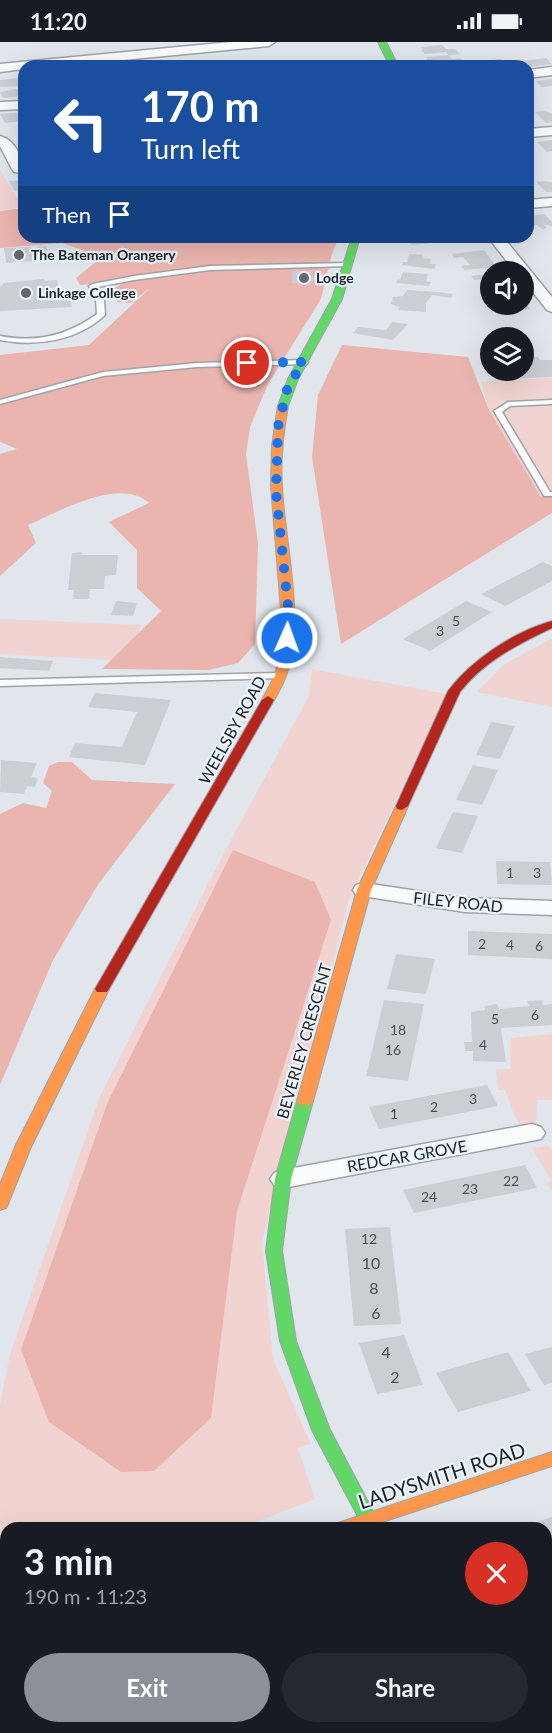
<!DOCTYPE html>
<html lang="en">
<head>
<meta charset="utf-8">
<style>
	body { margin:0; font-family:Lato,sans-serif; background:#242831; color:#f1f3f6; height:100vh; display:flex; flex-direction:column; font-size:22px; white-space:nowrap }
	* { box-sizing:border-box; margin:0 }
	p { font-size:20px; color:#9ea1a6 }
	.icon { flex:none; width:33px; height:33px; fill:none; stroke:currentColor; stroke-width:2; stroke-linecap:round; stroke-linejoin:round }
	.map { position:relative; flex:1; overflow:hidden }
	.side { position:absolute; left:0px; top:1480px; width:552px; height:212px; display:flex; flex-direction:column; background:#171b24; border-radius:18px 18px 0 0; box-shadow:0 6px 24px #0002 }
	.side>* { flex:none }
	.guide { position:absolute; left:18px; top:18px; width:516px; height:183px; border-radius:18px; box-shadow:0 6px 24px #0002; background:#1a4fa0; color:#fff; overflow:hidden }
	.fabs { position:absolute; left:480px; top:219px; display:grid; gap:12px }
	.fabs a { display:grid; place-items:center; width:54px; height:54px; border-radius:50%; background:#171b24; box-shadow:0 6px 24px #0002; font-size:30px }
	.pin { position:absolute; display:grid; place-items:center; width:51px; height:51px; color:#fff; margin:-26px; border:3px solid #fff; border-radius:50%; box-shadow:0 2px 6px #0007 }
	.me { position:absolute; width:66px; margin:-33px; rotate:2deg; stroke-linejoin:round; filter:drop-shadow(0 0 4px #0008) }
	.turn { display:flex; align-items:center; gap:21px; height:126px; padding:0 24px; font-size:27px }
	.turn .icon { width:78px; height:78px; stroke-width:2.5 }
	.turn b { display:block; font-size:42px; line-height:51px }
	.then { display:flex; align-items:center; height:57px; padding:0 24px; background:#0003; gap:12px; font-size:22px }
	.round { display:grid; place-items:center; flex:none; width:63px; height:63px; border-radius:32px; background:#242831 }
	.headline { display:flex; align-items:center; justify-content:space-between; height:102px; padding:0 24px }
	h1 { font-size:36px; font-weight:700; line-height:45px }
	.button { display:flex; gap:12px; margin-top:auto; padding:12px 24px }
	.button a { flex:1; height:69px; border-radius:36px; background:#8c9099; color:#fff; font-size:24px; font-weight:700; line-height:69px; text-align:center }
	.button a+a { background:#242831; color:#f1f3f6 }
	.status { display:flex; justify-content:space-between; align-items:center; height:42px; padding:0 30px; background:#171b24; direction:ltr }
	.status svg { height:16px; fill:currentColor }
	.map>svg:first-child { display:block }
</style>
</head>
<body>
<div class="status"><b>11:20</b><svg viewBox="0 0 49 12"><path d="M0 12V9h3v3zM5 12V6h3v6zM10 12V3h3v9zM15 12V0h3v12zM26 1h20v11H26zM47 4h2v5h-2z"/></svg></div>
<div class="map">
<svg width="552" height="1691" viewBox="0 0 552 1691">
	<rect width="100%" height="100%" fill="#e0e6ec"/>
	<g fill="#f1d4d1">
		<path d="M0,128L23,166L0,168Z"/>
		<path d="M552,336V455H541L489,368L481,340Z"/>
		<path d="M0,577L141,583L130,619L0,612Z"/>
		<path d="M552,596V665L477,650L503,623Z"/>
		<path d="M312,627L447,652L349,857L262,1199L273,1317L311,1402L298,1406L315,1457L241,1486H6V1504L0,1489V1363L10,1312L100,1054L225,809L309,654Z"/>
		<path d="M552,992V1058H537L536,1083L520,1084L512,1068L505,1048H498L496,1027H510L511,996Z"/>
		<path d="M548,1104L552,1107V1148L546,1142L551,1139L532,1106Z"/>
	</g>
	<g fill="#eab5ae">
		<path d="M24,166V195H339L332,212L321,257L268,342L250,385L246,412L258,502L255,602L238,621L209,628L102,627L161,569L137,546V508L109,480L149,461C120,434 58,470 28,483L36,501L0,534V412L17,407L0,400V313L89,303L150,246L130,261L117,260L114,246L128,239L80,243L76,236L102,215L62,201L0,206V169Z"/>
		<path d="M342,303L468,315L489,368L541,455H552V471L341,602L312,415L318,353Z"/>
		<path d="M58,720H72L92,738L175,742L99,841L53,918L0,1043V772L23,761L46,766L52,749L43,741L49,724Z"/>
		<path d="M233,808L315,840L331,878L237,1169L211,1376L154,1429L121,1430L49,1380L21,1308L107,1062Z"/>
	</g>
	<g fill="#cbcfd4">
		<path d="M442,3L446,7H455L460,12L449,13L446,10L425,12L421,8H423L420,5Z"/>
		<path d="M448,13L452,17L460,16L465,22L455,23L452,20L430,22L426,18L428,17L426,15Z"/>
		<path d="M546,16L552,22L528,25L520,24L515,20Z"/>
		<path d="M501,17L508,24H487L482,19Z"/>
		<path d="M313,19L329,24H275V20Z"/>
		<path d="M18,36L23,44L0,45V38Z"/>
		<path d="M552,37V44L541,45L536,39Z"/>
		<path d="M21,46L24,54L3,56L0,50Z"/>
		<path d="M543,69L552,71V80L546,81L535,70Z"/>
		<path d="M24,70V79L5,81L0,72Z"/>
		<path d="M552,98V109L547,110L537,100Z"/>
		<path d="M24,138V148L15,149L9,139Z"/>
		<path d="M543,139L552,140V150H546L536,140Z"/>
		<path d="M544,172L552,180V184L543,182L547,186L543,188L537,183L528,184V174Z"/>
		<path d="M437,195L441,200L412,203L407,196Z"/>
		<path d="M46,204L49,217L39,218L37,205Z"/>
		<path d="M31,205L34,219L6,221L4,206Z"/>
		<path d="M484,208L496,225L464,228L461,224L470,223L463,215L454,216L452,212Z"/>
		<path d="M409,212L423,213L422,216L431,217L430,222H436L434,227L402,223L403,220H407Z"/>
		<path d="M292,229H311V234H316V239H310V243L292,241Z"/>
		<path d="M403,230L428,232L426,239L431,240L429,244L396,241L398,237L400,238Z"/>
		<path d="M490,232V249L483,250L480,246L488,245L482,237L474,238L471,234Z"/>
		<path d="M44,237L45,239L57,238L58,245L50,246L53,256H70L72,265L0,269V244L3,243V241Z"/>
		<path d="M407,248L437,250L453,252L451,256L432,253L426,261V270L398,268L399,265L391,262L392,259L395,260L392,258L393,255L403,254Z"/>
		<path d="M524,258L530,267L500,270L497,267L505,266L503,262H524Z"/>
		<path d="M392,280L408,282L393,298L353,291L358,285L386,288Z"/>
		<path d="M524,315H538L540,318H552V335L509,337L506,328H524Z"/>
		<path d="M82,510L81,513H118L116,533L105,534L104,547H90L89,557H73L74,548H68L72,511Z"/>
		<path d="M543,520L552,524V539L505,564L481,552Z"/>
		<path d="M116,559L137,561L133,574L111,573Z"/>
		<path d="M466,559L492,570L430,609L403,597Z"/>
		<path d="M0,615L53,619L49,629L0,626Z"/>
		<path d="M95,651L171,658L145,723L69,715L75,701L122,705L137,670L88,665Z"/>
		<path d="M491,680L515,684L500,717L476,713Z"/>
		<path d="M1,718L37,721L31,735L38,736L35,745L27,744L24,752L0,750Z"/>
		<path d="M473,723L498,728L482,763L456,758Z"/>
		<path d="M453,770L478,774L462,811L436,806Z"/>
		<path d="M496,819L550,820L552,843L497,842Z"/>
		<path d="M468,889L552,892V917L468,913Z"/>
		<path d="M396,912L435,917L426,952L387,947Z"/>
		<path d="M384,958L424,962L408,1039L366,1034Z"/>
		<path d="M542,958L543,963L552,962V983L501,986L506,1020L473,1019V1009H465L464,1000H472L471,970L485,968L484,964L497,962L499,967L529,964L527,959Z"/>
		<path d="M487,1043L498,1064L379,1087L369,1065Z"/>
		<path d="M525,1123L537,1146L414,1171L403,1148Z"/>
		<path d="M390,1185L401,1282L354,1284L345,1187Z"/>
		<path d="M404,1293L423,1343L377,1352L359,1301Z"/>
		<path d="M552,1305V1341L544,1343L525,1312Z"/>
		<path d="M508,1310L531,1349L458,1370L436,1331Z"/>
		<path d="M552,1475V1521L546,1523V1486H518Z"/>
		<path d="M552,1654V1676L546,1666V1656Z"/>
		<path d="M197,1686H257L259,1691H200Z"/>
	</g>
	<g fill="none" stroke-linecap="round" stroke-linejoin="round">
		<defs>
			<g id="lane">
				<path d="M347,221L350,223L349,224L210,228L134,238L97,245L104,258L105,273C77,299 36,305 0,298V294C36,301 67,294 97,272L96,258L89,244L93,242L134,234L210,224Z"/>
				<path d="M304,318L308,320L307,322L197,325L103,334L0,362V358L103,330L197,321Z"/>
				<path d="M552,358V362L510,364L502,370L550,450H552V454H544L543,452L494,369L508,360Z"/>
				<path d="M278,631L281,632L283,634L281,636L0,644V638Z"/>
				<path d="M0,1566L6,1567V1579L0,1578Z"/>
			</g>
			<g id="street">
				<path d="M231,0H275L269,4L60,24H24V27L0,30V22Z"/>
				<path d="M552,25V33L528,36V28Z"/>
				<path d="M24,59V67L0,68V60Z"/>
				<path d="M552,85V93L528,95V87Z"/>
				<path d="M0,94C15,98 24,117 24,131L14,130L12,127L0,104Z"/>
				<path d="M552,156V164L528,166V158Z"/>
				<path d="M488,195H503L552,255V270L547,268L524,239V230H515Z"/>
				<path d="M364,841L465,856L552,859V873L465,870L356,853L353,848L356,843Z"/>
				<path d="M532,1082L541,1085L545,1091L541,1097L283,1146L274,1143L270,1137L274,1131L283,1128Z"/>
			</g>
			<g id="fast">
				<path d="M378,0H386L398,24H390Z"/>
				<path d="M352,195H360L342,257L298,337L288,364L283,367L279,366L278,364L288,337L332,257Z"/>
				<path d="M305,1054L310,1055L313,1059L291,1137L282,1209L296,1299L330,1388L378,1479L375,1484L369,1486L363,1484L312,1388L280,1299L266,1209L275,1137L297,1059L300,1055Z"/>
			</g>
			<g id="slow">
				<path d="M283,361L288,364C283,391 280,418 282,446C285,505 310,596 279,649C276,654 275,660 268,662L262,658L275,634L283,593L271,444L272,404L278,364Z"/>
				<path d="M402,760L408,764L371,848L313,1059L310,1063H300L297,1059L357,848L396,764Z"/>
				<path d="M102,942L109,947L31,1105L8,1162L6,1166L0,1168V1143L15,1105L95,947Z"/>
				<path d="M552,1410V1424L364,1486H335L338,1481Z"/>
				<path d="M6,1585V1602L0,1604V1587Z"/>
			</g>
			<g id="jam">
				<path d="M552,579V586C517,603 484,619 460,650L408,764L402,768L397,767L396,764L448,649C471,618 515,589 552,579Z"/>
				<path d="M268,654L274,658L109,947L107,950H97L95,947L262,658Z"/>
			</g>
		</defs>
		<use href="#lane" stroke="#9fa3a8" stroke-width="3"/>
		<use href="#street" stroke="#9fa3a8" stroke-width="3"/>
		<use href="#fast" stroke="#9fa3a8" stroke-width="2"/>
		<use href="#slow" stroke="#9fa3a8" stroke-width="2"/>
		<use href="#jam" stroke="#9fa3a8" stroke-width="2"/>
		<use href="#lane" fill="#fafbfc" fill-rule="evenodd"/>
		<use href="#street" fill="#fafbfc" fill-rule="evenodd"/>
		<use href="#fast" fill="#63d668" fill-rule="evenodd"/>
		<use href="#slow" fill="#ff974d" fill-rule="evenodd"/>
		<use href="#jam" fill="#b3261e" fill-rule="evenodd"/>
	</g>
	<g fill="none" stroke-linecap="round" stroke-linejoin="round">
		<path stroke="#1a73e8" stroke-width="10" stroke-dasharray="0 18" d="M247,321L304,320L288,344L278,385L276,450L288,564L287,596"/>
	</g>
	<g fill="#63686c" stroke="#e9f4fd" stroke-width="2">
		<circle cx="19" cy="213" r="6"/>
		<circle cx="304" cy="236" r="6"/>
		<circle cx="26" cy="251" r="6"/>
	</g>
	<g text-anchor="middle" stroke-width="4.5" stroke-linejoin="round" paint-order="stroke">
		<g font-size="14" font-weight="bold" fill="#202427" stroke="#e9f4fd" text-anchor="start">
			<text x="31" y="218">The Bateman Orangery</text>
			<text x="316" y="241">Lodge</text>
			<text x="38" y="256">Linkage College</text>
		</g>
		<g font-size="14" fill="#4b4f52">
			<text x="456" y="584">5</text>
			<text x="440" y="594">3</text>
			<text x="510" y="836">1</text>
			<text x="537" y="836">3</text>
			<text x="482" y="907">2</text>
			<text x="510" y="908">4</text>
			<text x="539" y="909">6</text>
			<text x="535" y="978">6</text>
			<text x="495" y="982">5</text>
			<text x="398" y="993">18</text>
			<text x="483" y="1008">4</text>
			<text x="393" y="1013">16</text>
			<text x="473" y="1062">3</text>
			<text x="434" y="1070">2</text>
			<text x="394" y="1077">1</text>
			<text x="511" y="1144">22</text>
			<text x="470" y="1152">23</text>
			<text x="429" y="1160">24</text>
			<text x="369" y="1202">12</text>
		</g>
		<g font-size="16" fill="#202427" stroke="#e9f4fd">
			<text transform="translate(232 688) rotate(-61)" y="6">WEELSBY ROAD</text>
			<text transform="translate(458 860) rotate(6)" y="6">FILEY ROAD</text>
			<text transform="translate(304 999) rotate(-74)" y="6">BEVERLEY CRESCENT</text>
			<text transform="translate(407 1114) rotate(-10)" y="6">REDCAR GROVE</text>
		</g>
		<g font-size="16" fill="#4b4f52">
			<text x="371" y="1227">10</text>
			<text x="374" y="1252">8</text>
			<text x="376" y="1277">6</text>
			<text x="386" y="1316">4</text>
			<text x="395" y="1341">2</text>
		</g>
		<g font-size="20" fill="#202427" stroke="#e9f4fd">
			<text transform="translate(442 1434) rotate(-18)" y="7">LADYSMITH ROAD</text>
		</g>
	</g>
</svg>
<div class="fabs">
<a><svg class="icon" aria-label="sound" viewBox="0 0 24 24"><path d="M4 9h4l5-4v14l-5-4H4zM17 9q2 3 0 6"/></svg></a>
<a><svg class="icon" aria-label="layers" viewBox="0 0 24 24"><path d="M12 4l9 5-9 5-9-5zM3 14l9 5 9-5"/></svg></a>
</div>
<div class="pin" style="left:247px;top:321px;background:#d93025"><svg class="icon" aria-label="arrive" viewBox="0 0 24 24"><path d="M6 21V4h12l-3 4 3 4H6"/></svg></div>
<svg class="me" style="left:287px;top:596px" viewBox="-20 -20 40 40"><circle r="17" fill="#1a73e8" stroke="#fff" stroke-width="3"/><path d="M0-11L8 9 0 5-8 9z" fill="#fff"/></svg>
<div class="guide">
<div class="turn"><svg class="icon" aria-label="left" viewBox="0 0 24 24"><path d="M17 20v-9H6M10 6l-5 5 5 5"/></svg><div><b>170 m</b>Turn left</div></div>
<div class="then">Then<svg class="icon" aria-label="arrive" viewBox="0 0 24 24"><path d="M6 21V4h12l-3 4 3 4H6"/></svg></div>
</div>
<section class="side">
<div class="headline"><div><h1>3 min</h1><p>190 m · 11:23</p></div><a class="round" style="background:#d93025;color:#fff"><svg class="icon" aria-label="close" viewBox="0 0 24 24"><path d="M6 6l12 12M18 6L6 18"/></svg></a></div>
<div class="button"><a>Exit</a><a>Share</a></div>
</section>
</div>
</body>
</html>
